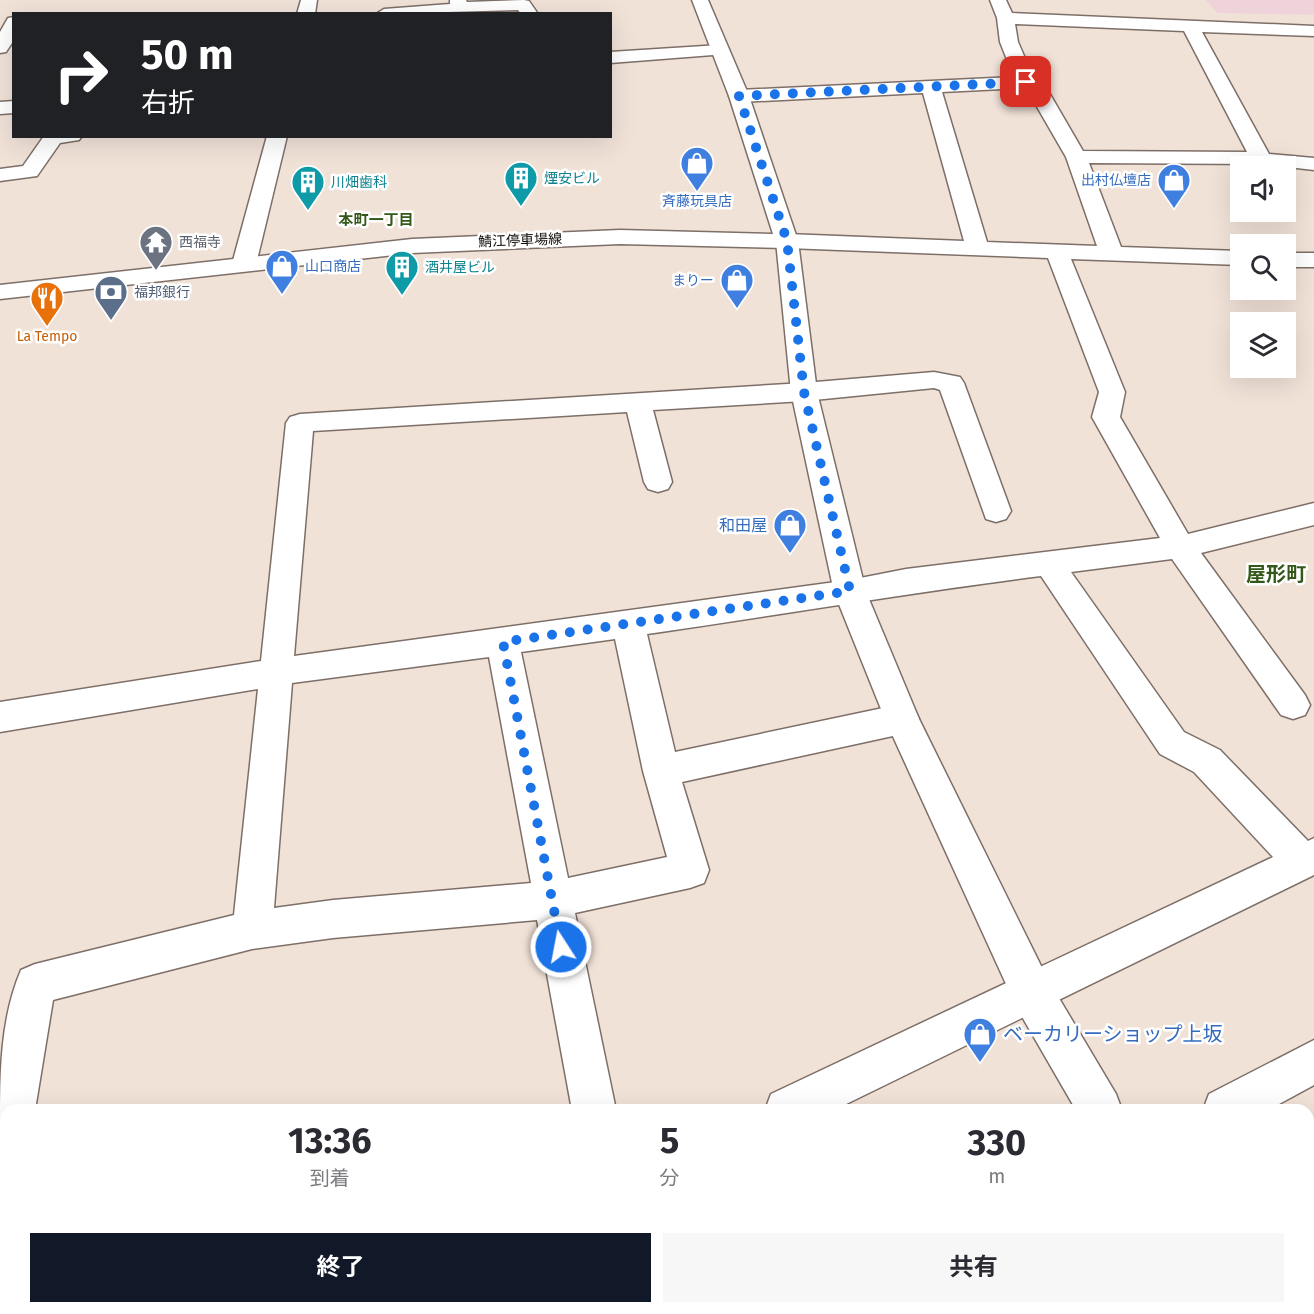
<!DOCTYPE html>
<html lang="ja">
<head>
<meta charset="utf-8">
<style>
	body { margin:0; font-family:"Fira Sans","Noto Sans JP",sans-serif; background:#f7f7f7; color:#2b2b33; height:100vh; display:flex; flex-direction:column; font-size:22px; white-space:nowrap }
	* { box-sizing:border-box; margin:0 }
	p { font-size:20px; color:#7c7c81 }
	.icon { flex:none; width:33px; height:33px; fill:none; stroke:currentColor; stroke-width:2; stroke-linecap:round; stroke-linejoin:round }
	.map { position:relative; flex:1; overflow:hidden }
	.drawer { position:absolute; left:0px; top:1104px; width:1314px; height:210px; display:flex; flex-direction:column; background:#fff; border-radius:18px 18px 0 0; box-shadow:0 6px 24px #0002 }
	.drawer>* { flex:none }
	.banner { position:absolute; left:12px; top:12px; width:600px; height:126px; border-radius:0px; box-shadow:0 6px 24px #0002; background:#202124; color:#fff; overflow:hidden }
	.tools { position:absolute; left:1230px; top:156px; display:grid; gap:12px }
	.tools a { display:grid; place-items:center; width:66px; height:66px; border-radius:0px; background:#fff; box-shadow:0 6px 24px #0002; font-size:30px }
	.pin { position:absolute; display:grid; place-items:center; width:51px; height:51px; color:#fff; margin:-26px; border-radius:12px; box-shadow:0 3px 9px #0006 }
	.me { position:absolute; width:66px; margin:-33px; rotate:349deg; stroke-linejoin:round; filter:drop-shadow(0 0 4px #0008) }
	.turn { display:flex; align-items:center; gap:21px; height:126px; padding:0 30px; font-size:27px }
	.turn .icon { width:78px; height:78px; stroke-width:2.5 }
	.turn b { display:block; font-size:42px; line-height:51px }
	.eta { display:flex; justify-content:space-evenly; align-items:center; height:102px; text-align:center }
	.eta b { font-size:36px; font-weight:700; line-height:42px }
	.primary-button { display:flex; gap:12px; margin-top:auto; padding:12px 30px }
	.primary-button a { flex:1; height:69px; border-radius:0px; background:#111827; color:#fff; font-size:24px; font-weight:700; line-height:69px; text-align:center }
	.primary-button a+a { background:#f7f7f7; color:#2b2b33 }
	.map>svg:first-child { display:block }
</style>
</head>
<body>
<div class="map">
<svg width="1314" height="1314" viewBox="0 0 1314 1314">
	<rect width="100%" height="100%" fill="#f1e2d8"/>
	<path fill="#eed4da" d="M1206,0H1314V15L1217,13Z"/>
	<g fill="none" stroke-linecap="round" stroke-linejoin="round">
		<defs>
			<g id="minor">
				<path d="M301,0H317L315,14H297Z"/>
				<path d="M450,0H466L467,2L524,0L529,1L538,14H521L518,10L376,14L384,9L450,4Z"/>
				<path d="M990,0H1006L1012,13L1314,26V36L1202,32L1269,154L1314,158V170L1260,164L1089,163L1121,247L1240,251V265L1071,259L1125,392L1120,417L1188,534L1314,503V525L1201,553L1305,695L1310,705L1305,715L1293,719L1281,715L1172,559L1071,572L1184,732L1220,750L1308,841L1314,838V875L834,1110H765L771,1094L1273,857L1194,772L1160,754L1041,576C909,593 778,615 647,634L675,752L902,704L914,709L919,719L914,729L902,734L682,782L709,870L704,883L690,888L575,913L616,1110H572L537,920L333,938L252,949L53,1000L35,1110H6V1204L0,1207V1130L4,1128L0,1127C0,1074 0,1019 21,970L35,964L234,915L258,689L0,732V702L261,661L286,423L290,417L300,414L804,383L934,372L960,377L964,383L1011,511L1006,519L996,522L986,519L940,390L934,388L804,401L653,410L672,482L668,489L658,492L648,489L644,482L627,412L313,431L294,656L850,580L906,569L1160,538L1092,417L1099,392L1048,258L787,248L779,246L776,241L779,236L787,234L964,241L923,93L739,102L732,100L729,96L732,92L739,90L1014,77L1000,42L997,18ZM1015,24L1184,31L1247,152L1083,151L1047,89L1034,79L1018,42ZM1022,88L1029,93L1066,157L1097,246L987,242L942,92ZM615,639L643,771L667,857L568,878L521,652ZM489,657L531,883L333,900L274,908L292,683Z"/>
				<path d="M14,17V40L6,52L0,53V32L8,18Z"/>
				<path d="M720,45L726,46L729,50L726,54L610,63V52Z"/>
				<path d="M14,101V113L0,114V102Z"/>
				<path d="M44,136H82L79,140L60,143L37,176L0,181V169L23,166Z"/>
				<path d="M267,136H287L256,264L252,269L244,271L236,269L232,264Z"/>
				<rect x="1286" y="253" width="28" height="14"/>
				<path d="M1314,1040V1085L1268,1110H1203L1209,1094Z"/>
				<path d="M7,1308H70L68,1314H4Z"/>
				<path d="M616,1308H664L667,1314H617Z"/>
				<path d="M788,1308H847L845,1314H785Z"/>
				<path d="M1212,1308H1265L1268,1314H1214Z"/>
			</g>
			<path id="tertiary" d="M787,234L795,236L798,241L817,392L866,592L919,719L1047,978L1116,1094L1122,1110H1076L1017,1008L885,719L834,592L791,392L776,241L779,236Z"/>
			<path id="secondary" d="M692,0H708L749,96L798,241L795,246L787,248L620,244L412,253L0,299V285L412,239L620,230L773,234L729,96Z"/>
		</defs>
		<use href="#minor" stroke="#7d6f67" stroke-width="3"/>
		<use href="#tertiary" stroke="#7d6f67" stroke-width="3"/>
		<use href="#secondary" stroke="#7d6f67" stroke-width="3"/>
		<use href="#minor" fill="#fff" fill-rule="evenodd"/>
		<use href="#tertiary" fill="#fff" fill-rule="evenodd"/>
		<use href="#secondary" fill="#fff" fill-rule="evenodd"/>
	</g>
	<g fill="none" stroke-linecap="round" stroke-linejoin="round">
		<path stroke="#1a73e8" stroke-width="10" stroke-dasharray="0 18" d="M561,947L503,642L850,591L804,392L787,241L739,96L1026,82"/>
	</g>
	<defs>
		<symbol id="shop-pin" viewBox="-11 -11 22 30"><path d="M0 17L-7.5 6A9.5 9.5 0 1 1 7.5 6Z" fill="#3f7fe0" stroke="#fff"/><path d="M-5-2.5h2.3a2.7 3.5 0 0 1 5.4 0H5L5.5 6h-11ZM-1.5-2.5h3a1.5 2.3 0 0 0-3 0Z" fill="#fff"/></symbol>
		<symbol id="building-pin" viewBox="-11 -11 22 30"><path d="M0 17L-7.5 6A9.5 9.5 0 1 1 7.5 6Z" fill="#0f9aa8" stroke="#fff"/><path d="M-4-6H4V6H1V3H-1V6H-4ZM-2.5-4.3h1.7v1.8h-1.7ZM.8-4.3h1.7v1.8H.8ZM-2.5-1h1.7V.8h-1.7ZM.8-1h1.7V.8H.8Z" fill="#fff"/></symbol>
		<symbol id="temple-pin" viewBox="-11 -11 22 30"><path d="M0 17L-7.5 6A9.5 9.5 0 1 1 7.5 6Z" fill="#6b7280" stroke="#fff"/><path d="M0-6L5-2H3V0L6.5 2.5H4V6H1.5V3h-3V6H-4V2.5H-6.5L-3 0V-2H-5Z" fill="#fff"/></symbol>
		<symbol id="bank-pin" viewBox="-11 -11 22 30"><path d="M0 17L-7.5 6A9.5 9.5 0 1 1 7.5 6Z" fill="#5c6f8a" stroke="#fff"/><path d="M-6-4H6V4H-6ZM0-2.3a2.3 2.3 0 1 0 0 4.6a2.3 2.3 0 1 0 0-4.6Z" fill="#fff"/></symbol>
		<symbol id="restaurant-pin" viewBox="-11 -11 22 30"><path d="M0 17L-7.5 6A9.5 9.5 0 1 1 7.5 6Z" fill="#e8710a" stroke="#fff"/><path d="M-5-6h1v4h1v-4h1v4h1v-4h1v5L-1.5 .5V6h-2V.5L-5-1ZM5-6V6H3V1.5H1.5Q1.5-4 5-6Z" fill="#fff"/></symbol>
	</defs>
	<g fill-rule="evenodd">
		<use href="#shop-pin" x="678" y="144" width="38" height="52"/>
		<use href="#building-pin" x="502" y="159" width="38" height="52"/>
		<use href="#shop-pin" x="1155" y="161" width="38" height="52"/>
		<use href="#building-pin" x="289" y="163" width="38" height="52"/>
		<use href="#temple-pin" x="137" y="223" width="38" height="52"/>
		<use href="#shop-pin" x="263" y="247" width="38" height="52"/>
		<use href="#building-pin" x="383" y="248" width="38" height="52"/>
		<use href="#shop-pin" x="718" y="261" width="38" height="52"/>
		<use href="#bank-pin" x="92" y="273" width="38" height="52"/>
		<use href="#restaurant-pin" x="28" y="279" width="38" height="52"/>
		<use href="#shop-pin" x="771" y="506" width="38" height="52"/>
		<use href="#shop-pin" x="961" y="1015" width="38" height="52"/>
	</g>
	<g text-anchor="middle" stroke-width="5" stroke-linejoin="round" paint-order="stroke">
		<g font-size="14" fill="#0d838f" stroke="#fff" text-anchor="start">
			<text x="544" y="183">煙安ビル</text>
			<text x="331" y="187">川畑歯科</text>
			<text x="425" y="272">酒井屋ビル</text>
		</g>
		<g font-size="14" fill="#366cbe" stroke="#fff" text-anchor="end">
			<text x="1151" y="185">出村仏壇店</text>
			<text x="697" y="206" text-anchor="middle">斉藤玩具店</text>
			<text x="305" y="271" text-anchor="start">山口商店</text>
			<text x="714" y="285">まりー</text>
		</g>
		<g font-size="14" fill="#120d0a" stroke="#fff">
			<text transform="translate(520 240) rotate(-2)" y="5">鯖江停車場線</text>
		</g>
		<g font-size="14" fill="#5b616d" stroke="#fff" text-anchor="start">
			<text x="179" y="247">西福寺</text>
		</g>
		<g font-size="14" fill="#4e5e75" stroke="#fff" text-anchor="start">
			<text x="134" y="297">福邦銀行</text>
		</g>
		<g font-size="14" fill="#c56008" stroke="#fff">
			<text x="47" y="341">La Tempo</text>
		</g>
		<g font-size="15" font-weight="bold" fill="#345819" stroke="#fff">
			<text x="376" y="225">本町一丁目</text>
		</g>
		<g font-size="16" fill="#366cbe" stroke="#fff" text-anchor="end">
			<text x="767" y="531">和田屋</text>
		</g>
		<g font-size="20" font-weight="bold" fill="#345819" stroke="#fff">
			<text x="1276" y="581">屋形町</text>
		</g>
		<g font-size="20" fill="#366cbe" stroke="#fff" text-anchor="start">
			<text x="1003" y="1041">ベーカリーショップ上坂</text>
		</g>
	</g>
</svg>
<div class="tools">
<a><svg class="icon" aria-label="sound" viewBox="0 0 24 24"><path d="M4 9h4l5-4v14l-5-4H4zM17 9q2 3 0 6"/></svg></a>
<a><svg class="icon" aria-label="search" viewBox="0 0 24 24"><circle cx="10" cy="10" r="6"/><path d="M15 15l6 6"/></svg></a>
<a><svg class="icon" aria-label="layers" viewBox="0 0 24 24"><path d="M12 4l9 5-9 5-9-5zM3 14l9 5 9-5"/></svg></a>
</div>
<div class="pin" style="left:1026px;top:82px;background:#d93025"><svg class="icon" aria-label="arrive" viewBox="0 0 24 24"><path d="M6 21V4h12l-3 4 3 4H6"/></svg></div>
<svg class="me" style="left:561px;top:947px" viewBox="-20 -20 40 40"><circle r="17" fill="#1a73e8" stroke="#fff" stroke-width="3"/><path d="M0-11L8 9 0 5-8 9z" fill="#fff"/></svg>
<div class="banner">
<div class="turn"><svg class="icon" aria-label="right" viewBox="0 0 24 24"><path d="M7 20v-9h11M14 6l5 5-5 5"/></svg><div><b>50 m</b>右折</div></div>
</div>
<section class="drawer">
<div class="eta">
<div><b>13:36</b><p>到着</p></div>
<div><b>5</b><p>分</p></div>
<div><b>330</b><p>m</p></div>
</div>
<div class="primary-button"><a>終了</a><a>共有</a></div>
</section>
</div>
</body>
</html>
